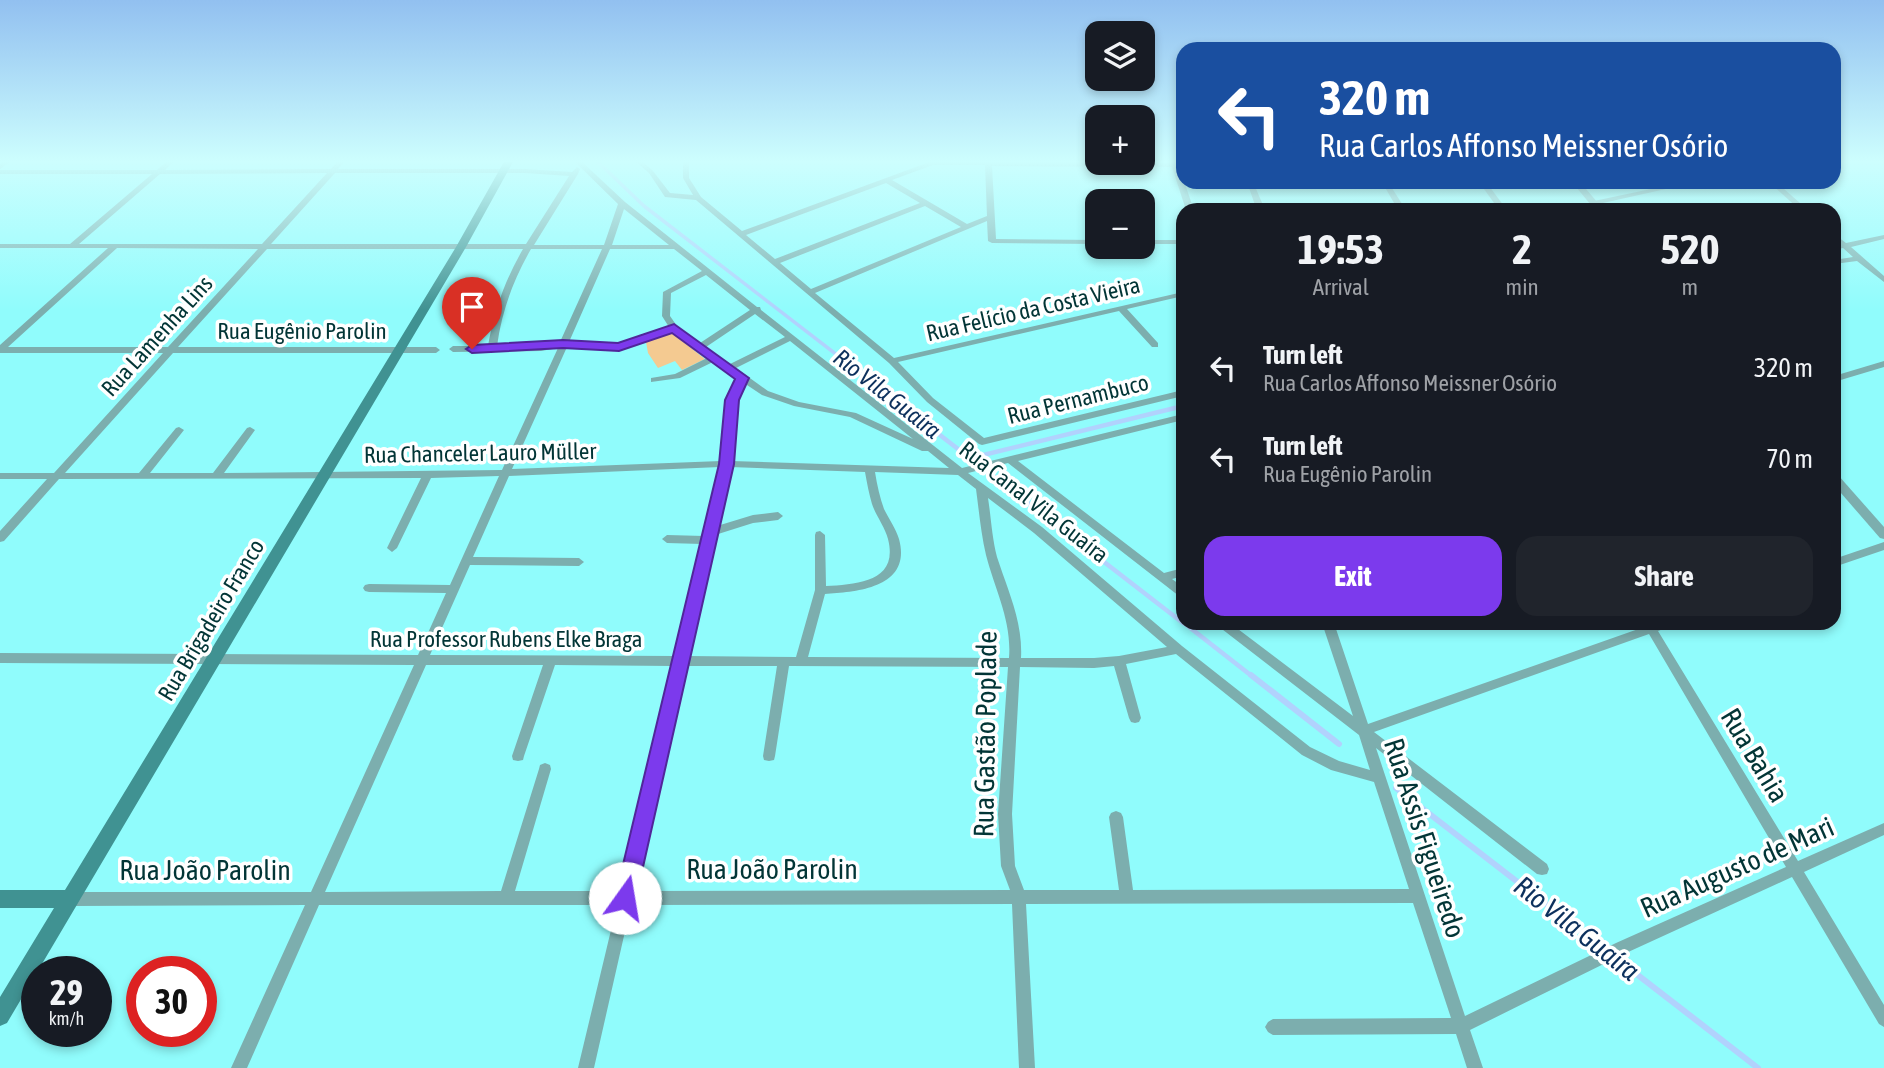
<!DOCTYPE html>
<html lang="en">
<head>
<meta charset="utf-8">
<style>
	body { margin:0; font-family:"Asap Condensed",sans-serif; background:#20242c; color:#f1f3f6; height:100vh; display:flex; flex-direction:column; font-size:26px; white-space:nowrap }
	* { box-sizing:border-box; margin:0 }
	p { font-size:23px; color:#9ea1a6 }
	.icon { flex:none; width:38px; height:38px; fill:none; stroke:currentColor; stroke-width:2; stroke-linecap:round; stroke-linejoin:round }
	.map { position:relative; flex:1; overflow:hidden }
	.panel { position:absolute; left:1176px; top:203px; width:665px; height:427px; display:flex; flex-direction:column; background:#171b24; border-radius:21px; box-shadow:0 4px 10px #0003 }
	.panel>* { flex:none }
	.guide { position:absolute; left:1176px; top:42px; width:665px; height:147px; border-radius:21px; box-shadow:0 4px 10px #0003; background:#1a4fa0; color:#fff; overflow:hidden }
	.buttons { position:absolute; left:1085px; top:21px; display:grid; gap:14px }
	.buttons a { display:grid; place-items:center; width:70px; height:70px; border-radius:14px; background:#171b24; box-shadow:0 4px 10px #0003; font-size:35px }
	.speed { position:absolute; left:21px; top:956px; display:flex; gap:14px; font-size:35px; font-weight:700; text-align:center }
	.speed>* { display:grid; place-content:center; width:91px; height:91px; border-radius:50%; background:#171b24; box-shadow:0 4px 10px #0003; line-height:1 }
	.speed small { font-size:18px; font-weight:400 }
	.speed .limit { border:10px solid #d22; background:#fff; color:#111 }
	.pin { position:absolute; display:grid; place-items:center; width:60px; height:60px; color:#fff; margin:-72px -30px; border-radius:50% 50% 50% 0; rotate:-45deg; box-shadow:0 0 7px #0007 }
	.pin .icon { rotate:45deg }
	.me { position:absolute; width:77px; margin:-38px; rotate:13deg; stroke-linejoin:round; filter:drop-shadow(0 0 5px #0008) }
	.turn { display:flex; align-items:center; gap:24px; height:147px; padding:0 28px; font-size:32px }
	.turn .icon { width:91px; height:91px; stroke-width:2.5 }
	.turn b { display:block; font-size:49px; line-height:60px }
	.eta { display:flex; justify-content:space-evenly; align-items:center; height:119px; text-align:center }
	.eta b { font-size:42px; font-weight:700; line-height:49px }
	.button { display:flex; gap:14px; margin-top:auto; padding:14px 28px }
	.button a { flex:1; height:80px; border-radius:21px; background:#7c3aed; color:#fff; font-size:28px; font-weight:700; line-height:80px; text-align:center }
	.button a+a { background:#20242c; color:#f1f3f6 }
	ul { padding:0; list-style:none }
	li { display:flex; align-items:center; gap:21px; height:91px; padding:0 28px }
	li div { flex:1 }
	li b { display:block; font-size:26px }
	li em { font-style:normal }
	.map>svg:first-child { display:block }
</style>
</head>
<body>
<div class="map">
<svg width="1884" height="1068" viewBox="0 0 1884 1068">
	<rect width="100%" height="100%" fill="#90fcfc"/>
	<path fill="#f4ca91" d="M671,332L705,359L682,370L675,361L658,368L648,353L646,342Z"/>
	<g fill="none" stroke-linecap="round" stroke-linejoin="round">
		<path stroke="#b1d2fd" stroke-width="3.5" d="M596,160L644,206L872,382"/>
		<g stroke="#b1d2fd" stroke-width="4.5">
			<path d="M870,381L1183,623"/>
			<path d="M971,458L1183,406"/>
			<path d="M1184,623L1253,677"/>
		</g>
		<g stroke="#b1d2fd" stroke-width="6">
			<path d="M1251,675L1339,744"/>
			<path d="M1396,788L1758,1068"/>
		</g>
		<g fill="#7caeae" fill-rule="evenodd">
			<path d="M5,160H12L0,169V164Z"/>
			<path d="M168,160H175L165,170L331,169L339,160H346L338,169H525L572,172L577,167L580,169L578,174L534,245H604L618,204L573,160H580L625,202L757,307H760L761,310L962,468L1183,414V420L1018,461L1164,573L1183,568V576L1172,579L1183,587V597L1179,596L1008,463L968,473L1042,527L1182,646L1310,747L1339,761L1370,770L1359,735L1218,626L1216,623H1230L1353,716L1322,623H1334L1368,724L1644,627L1642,623H1673L1671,626L1658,631L1798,861L1884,823V835L1804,872L1884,1005V1027L1879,1024L1792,877L1626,953L1470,1030L1483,1068H1467L1456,1034L1273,1035L1268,1032L1265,1027L1268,1022L1273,1019L1451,1018L1413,903L1026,904L1035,1068H1019L1012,904L631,905L594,1068H578L617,905H319L247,1068H231L305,905L71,906L66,904L64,899L66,894L71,892H311L414,665L0,663V653L418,655L446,593L369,592L365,591L363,588L365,585L369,584L450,585L499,476L431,478L397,548L392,552L387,548L421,478L59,479L4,541L0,542V531L47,479H0V473H54L163,353H0V345L108,248H0V244H70L152,174H0V170H157ZM327,173L262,244H79L160,174ZM335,173H525L569,176L526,244H271ZM624,209L669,245H612ZM117,248L258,249L168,347H8ZM267,249H523C505,280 494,311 488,346H453L449,349L453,352L541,351L558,348L502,470L224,473L255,430L250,427L247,428L213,473H150L184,430L179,427L176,428L139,473H65L173,353H436L440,350L436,347H178ZM531,249H602L560,342L541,345L497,346C502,311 513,280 531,249ZM610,249H674L702,271L663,292L662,316L669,327L618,344L569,342ZM706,275L750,310L700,343L677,326L670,316L671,293ZM755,314L785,337L730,364L706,347ZM673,331L709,357L675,374L651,378V382L680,378L715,361L738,378L727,400L721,461L512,469L567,347L619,350ZM790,341L913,439L856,413L799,402L768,391L736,368ZM744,383L762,395L794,406L850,417L922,451H928L949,468L731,461L737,400ZM720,467L704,536L667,535L662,539L667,543L702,544L676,656L430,655L470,565L579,566L584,562L579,558L473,557L509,476ZM730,467L865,472C867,483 869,494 872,504C876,516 885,527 888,539C899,582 857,584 826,586L825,535L820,531L816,532L815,535V590L796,657L687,656L715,535L753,523L778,520L783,516L778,512L753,515L717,526ZM875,472L958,475L976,489C979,511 981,534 986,555C995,590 1012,621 1009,658L808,657L825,594C859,592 912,587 899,539C896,529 889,519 884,509C880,498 877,485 875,472ZM988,498L1034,533L1167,647L1119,656L1094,658H1021C1023,622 1008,591 997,557C992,538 991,517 988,498ZM1649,634L1786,867L1616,943L1465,1016L1376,748L1537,874L1542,875L1547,874L1549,869L1547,864L1374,732ZM1176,654L1302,755L1331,770L1374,782L1409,889L1133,890L1123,817L1121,813L1116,811L1111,813L1109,817L1119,890H1024L1015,866L1012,814L1020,667L1094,668L1114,666L1129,718L1131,722L1135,723L1139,722L1141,718L1126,664ZM426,665H543L512,756L513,760L518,761L523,760L524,756L555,665L673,666L620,891H515L551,769L550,765L545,763L540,765L539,769L501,891L325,892ZM685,666H777L763,756L764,760L769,761L774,760L775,756L789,666L1008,667L998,814L1001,866L1010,890L634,891Z"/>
			<path d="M634,160H641L653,171L670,193L693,195L683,178V160H689V178L701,197L742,231L932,161L1171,163L1170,160H1176L1177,163H1183V167H1179L1194,210H1186L1172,167L992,166L996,239L1097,240V244L992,243L988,241L987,221L815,293L894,358L1183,292V296L1127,309L1158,343V347H1152L1119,311L898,362L933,398L984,438L1183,390V396L982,445L979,444L927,402L889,363L696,200L665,197L649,173ZM933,165H985L987,216L967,224L892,180ZM886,183L920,203L775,259L746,235ZM925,206L961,227L811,289L780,263Z"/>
			<path d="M1247,182H1253L1263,205L1262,207L1255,205Z"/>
			<path d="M1382,182H1388L1406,210H1398Z"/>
			<path d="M1479,182H1486L1507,210H1499Z"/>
			<path d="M1684,182H1697L1594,205L1590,203L1594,201Z"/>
			<path d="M1769,182H1776L1808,210H1800Z"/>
			<path d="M1834,234L1846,243L1884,235V239L1851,247L1884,276V282L1857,261L1834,264V260L1853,257L1843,248L1834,250V246L1839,245L1834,240Z"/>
			<rect x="1143" y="240" width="40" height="4"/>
			<path d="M1884,361V367L1834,382V376Z"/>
			<path d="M1884,542V550L1834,567V559Z"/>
		</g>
		<g fill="#7caeae" fill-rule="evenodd">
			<path d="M1572,182H1580L1604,210H1595Z"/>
			<path d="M1834,474L1838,475L1884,527V539L1880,538L1834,485Z"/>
		</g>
		<path fill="#409292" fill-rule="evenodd" d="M505,160H514L466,247L7,1023L0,1026V997L54,908H0V890H65L456,247Z"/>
	</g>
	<linearGradient id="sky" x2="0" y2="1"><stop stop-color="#92c0f0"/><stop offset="0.52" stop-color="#cdfefe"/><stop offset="1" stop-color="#cdfefe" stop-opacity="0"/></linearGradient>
	<rect width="1884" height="310" fill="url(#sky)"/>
	<path fill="#7c3aed" stroke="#51269a" stroke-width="2" d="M674,324L749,378L739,400L734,464L636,898L633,905L625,908L618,905L615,898L719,464L725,400L735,379L672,333L619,351L563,348L472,353L466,349L472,345L563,340L618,343Z"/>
	<g text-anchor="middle" stroke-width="7" stroke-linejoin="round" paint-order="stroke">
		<g font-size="23" fill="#023536" stroke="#fff">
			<text transform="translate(1033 309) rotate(-13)" y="8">Rua Felício da Costa Vieira</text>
			<text x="302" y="339">Rua Eugênio Parolin</text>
			<text transform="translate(157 336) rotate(-48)" y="8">Rua Lamenha Lins</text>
			<text transform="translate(1078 399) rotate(-14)" y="8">Rua Pernambuco</text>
			<text transform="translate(480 453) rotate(-1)" y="8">Rua Chanceler Lauro Müller</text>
			<text transform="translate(1034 502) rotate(38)" y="8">Rua Canal Vila Guaíra</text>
			<text transform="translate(211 620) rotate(-59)" y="8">Rua Brigadeiro Franco</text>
			<text x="506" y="647">Rua Professor Rubens Elke Braga</text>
		</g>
		<g font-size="24" font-style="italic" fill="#0d315d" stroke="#fff">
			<text transform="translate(887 394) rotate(38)" y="8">Rio Vila Guaíra</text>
		</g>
		<g font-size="28" fill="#023536" stroke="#fff">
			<text transform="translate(985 734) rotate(-89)" y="10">Rua Gastão Poplade</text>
			<text transform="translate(1755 755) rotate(59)" y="10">Rua Bahia</text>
			<text transform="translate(1425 838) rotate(72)" y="10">Rua Assis Figueiredo</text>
			<text transform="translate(1737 867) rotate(-24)" y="10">Rua Augusto de Mari</text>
			<text x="772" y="879">Rua João Parolin</text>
			<text x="205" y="880">Rua João Parolin</text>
		</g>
		<g font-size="28" font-style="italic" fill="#0d315d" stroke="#fff">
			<text transform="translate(1577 928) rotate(38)" y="10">Rio Vila Guaíra</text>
		</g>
	</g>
</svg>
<div class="buttons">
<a><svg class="icon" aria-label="layers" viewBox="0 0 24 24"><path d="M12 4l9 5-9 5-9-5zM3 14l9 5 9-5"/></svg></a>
<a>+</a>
<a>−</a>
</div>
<div class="speed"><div>29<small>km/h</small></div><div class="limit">30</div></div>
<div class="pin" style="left:472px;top:349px;background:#d93025"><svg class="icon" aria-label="arrive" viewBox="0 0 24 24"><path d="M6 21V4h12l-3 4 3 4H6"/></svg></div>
<svg class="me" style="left:625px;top:898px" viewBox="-20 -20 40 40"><circle r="19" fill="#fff"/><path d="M0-13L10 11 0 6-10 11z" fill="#7c3aed"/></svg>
<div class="guide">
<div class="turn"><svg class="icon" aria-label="left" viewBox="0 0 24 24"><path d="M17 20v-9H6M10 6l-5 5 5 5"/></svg><div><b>320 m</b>Rua Carlos Affonso Meissner Osório</div></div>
</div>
<section class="panel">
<div class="eta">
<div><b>19:53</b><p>Arrival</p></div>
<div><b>2</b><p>min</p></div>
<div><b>520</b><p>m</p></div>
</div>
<ul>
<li><svg class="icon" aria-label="left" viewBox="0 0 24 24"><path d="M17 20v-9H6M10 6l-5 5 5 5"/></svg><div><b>Turn left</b><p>Rua Carlos Affonso Meissner Osório</p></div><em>320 m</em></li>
<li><svg class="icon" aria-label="left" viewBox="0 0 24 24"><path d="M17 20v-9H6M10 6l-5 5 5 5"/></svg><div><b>Turn left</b><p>Rua Eugênio Parolin</p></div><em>70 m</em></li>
</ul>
<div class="button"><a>Exit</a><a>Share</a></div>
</section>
</div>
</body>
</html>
